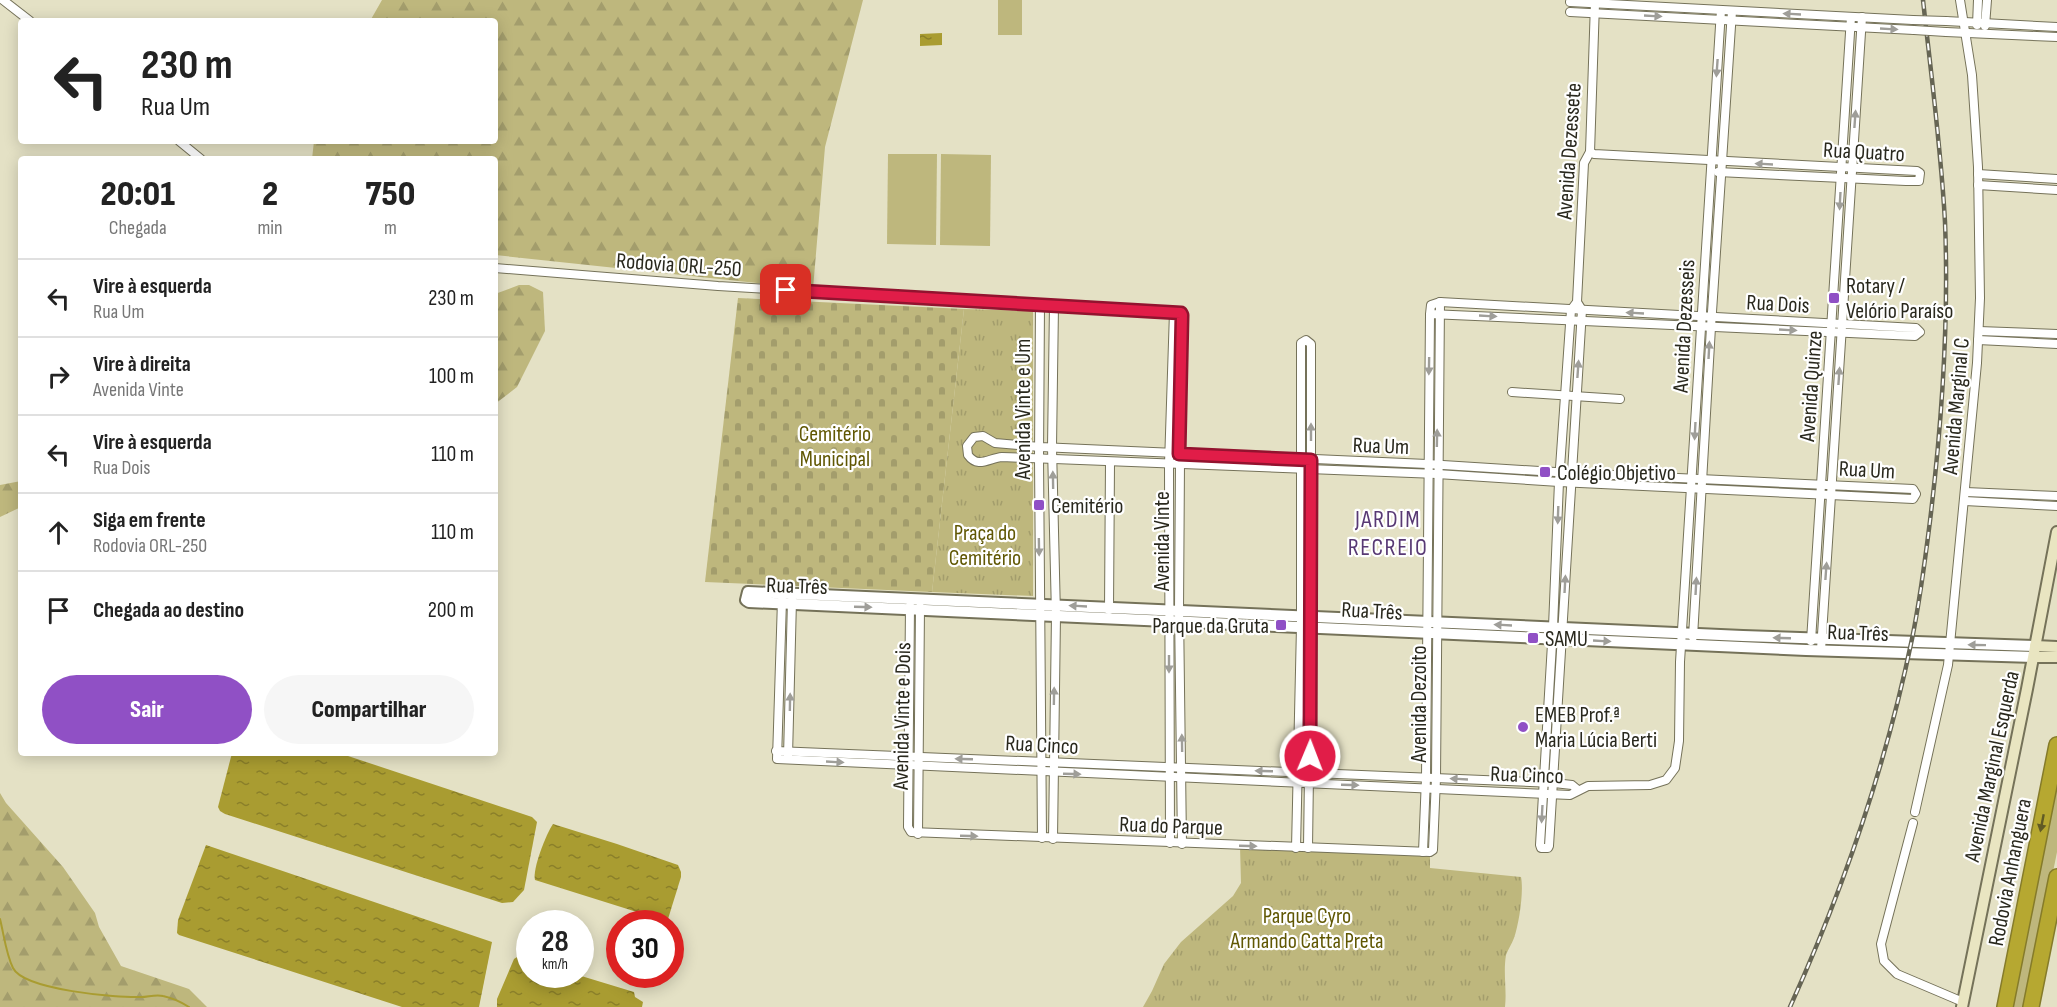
<!DOCTYPE html>
<html lang="pt">
<head>
<meta charset="utf-8">
<style>
	body { margin:0; font-family:"Sofia Sans Condensed",sans-serif; background:#f6f6f6; color:#222; height:100vh; display:flex; flex-direction:column; font-size:22px; white-space:nowrap }
	* { box-sizing:border-box; margin:0 }
	p { font-size:20px; color:#767676 }
	.icon { flex:none; width:33px; height:33px; fill:none; stroke:currentColor; stroke-width:2; stroke-linecap:round; stroke-linejoin:round }
	.map { position:relative; flex:1; overflow:hidden }
	.side { position:absolute; left:18px; top:156px; width:480px; height:600px; display:flex; flex-direction:column; background:#fff; border-radius:6px; box-shadow:0 3px 15px #0003 }
	.side>* { flex:none }
	.banner { position:absolute; left:18px; top:18px; width:480px; height:126px; border-radius:6px; box-shadow:0 3px 15px #0003; background:#fff; color:#222; overflow:hidden }
	.speed { position:absolute; left:516px; top:910px; display:flex; gap:12px; font-size:30px; font-weight:700; text-align:center }
	.speed>* { display:grid; place-content:center; width:78px; height:78px; border-radius:50%; background:#fff; box-shadow:0 3px 15px #0003; line-height:1 }
	.speed small { font-size:15px; font-weight:400 }
	.speed .limit { border:9px solid #d22; background:#fff; color:#111 }
	.pin { position:absolute; display:grid; place-items:center; width:51px; height:51px; color:#fff; margin:-26px; border-radius:12px; box-shadow:0 3px 9px #0006 }
	.me { position:absolute; width:66px; margin:-33px; rotate:1deg; stroke-linejoin:round; filter:drop-shadow(0 0 4px #0008) }
	.turn { display:flex; align-items:center; gap:21px; height:126px; padding:0 24px; font-size:27px }
	.turn .icon { width:78px; height:78px; stroke-width:2.5 }
	.turn b { display:block; font-size:42px; line-height:51px }
	.eta { display:flex; justify-content:space-evenly; align-items:center; height:102px; text-align:center }
	.eta b { font-size:36px; font-weight:800; line-height:42px }
	.primary-button { display:flex; gap:12px; margin-top:auto; padding:12px 24px }
	.primary-button a { flex:1; height:69px; border-radius:36px; background:#9050c5; color:#fff; font-size:24px; font-weight:800; line-height:69px; text-align:center }
	.primary-button a+a { background:#f6f6f6; color:#222 }
	ul { padding:0; list-style:none }
	li { display:flex; align-items:center; gap:18px; height:78px; padding:0 24px; border-top:2px solid #e0e0e0 }
	li div { flex:1 }
	li b { display:block; font-size:22px }
	li em { font-style:normal }
	.map>svg:first-child { display:block }
</style>
</head>
<body>
<div class="map">
<svg width="2057" height="1007" viewBox="0 0 2057 1007">
	<defs>
		<pattern id="forest-firs" width="22" height="20" patternUnits="userSpaceOnUse" patternTransform="scale(1.5)"><rect width="22" height="20" fill="#beb77d"/><path d="M5 1l3.5 6h-7zM16 11l3.5 6h-7z" fill="#a39d6c"/></pattern>
		<pattern id="cemetery-stones" width="16" height="16" patternUnits="userSpaceOnUse" patternTransform="scale(1.5)"><rect width="16" height="16" fill="#beb77d"/><path d="M2 7V4a2 2 0 0 1 4 0v3zM10 15v-3a2 2 0 0 1 4 0v3z" fill="#a39d6c"/></pattern>
		<pattern id="park-tufts" width="24" height="20" patternUnits="userSpaceOnUse" patternTransform="scale(1.5)"><rect width="24" height="20" fill="#beb77d"/><path d="M3 7l-1-3M5 7V3M7 7l1-3M15 17l-1-3M17 17v-4M19 17l1-3" fill="none" stroke="#a39d6c"/></pattern>
		<pattern id="water-ripples" width="26" height="14" patternUnits="userSpaceOnUse" patternTransform="scale(1.5)"><rect width="26" height="14" fill="#a99c31"/><path d="M2 4q2-2 4 0t4 0M15 11q2-2 4 0t4 0" fill="none" stroke="#8a7f29"/></pattern>
	</defs>
	<rect width="100%" height="100%" fill="#e4e1c5"/>
	<g fill="#beb77d">
		<rect x="998" y="0" width="24" height="35"/>
		<path d="M888,154H937L936,245L887,244Z"/>
		<path d="M941,154L991,155L990,246L940,245Z"/>
		<path d="M2057,769V852L2026,1007H2010Z"/>
	</g>
	<g fill="url(#forest-firs)">
		<path d="M382,0H863L825,147L813,289L495,255V159H312L314,141H495V21H370Z"/>
		<path d="M519,285H529L543,292L545,331L517,387L495,404V294Z"/>
		<path d="M21,481V507L0,517V485Z"/>
		<path d="M0,793L6,803L63,867L95,913L99,927L121,966L189,989L207,1007H0Z"/>
	</g>
	<path fill="url(#cemetery-stones)" d="M738,298L964,309L932,592L705,582Z"/>
	<g fill="url(#park-tufts)">
		<path d="M964,309L1033,311V596L932,592Z"/>
		<path d="M1240,846L1430,852V868L1521,877C1524,891 1519,924 1514,938C1512,944 1508,949 1506,955C1503,973 1507,990 1505,1007H1143L1152,991L1164,964L1181,942L1233,896L1241,883Z"/>
	</g>
	<g fill="url(#water-ripples)">
		<path d="M942,33V45L920,46V34Z"/>
		<path d="M232,753H339L532,817L537,822L524,890L513,902L502,903L225,814L220,811L218,807Z"/>
		<path d="M553,824L617,844L678,865L681,872V877L668,919L664,920L656,918L535,880C532,870 546,834 553,824Z"/>
		<path d="M206,845L492,942L479,1007H402L179,935L177,933L178,920Z"/>
		<path d="M517,957L529,960L530,975H578L634,992L635,997L643,1002L642,1007H497V999L514,959Z"/>
	</g>
	<g fill="none" stroke-linecap="round" stroke-linejoin="round">
		<path stroke="#a99c31" stroke-width="2" d="M0,919C4,935 6,954 13,968C24,990 117,998 141,997C148,997 156,994 163,996C173,998 181,1002 189,1007"/>
		<defs>
			<g id="minor">
				<path d="M3,0L30,21"/>
				<path d="M1570,2L1913,20"/>
				<path d="M1570,12L1914,30"/>
				<path d="M1946,21L2057,27"/>
				<path d="M1977,25L1978,0"/>
				<path d="M1985,26L1987,0"/>
				<path d="M1946,32L2057,37"/>
				<path d="M179,141L201,159"/>
				<path d="M1590,152L1594,154L1917,171L1920,173L1919,181H1906L1718,172"/>
				<path d="M1978,174L2057,179"/>
				<path d="M1978,185L2057,190"/>
				<path d="M495,268L718,286L1181,313L1179,610L1182,844"/>
				<path d="M1577,302L1571,310L1559,482L1553,627L1540,845L1541,848H1548L1549,846L1582,310L1577,302L1584,163L1590,152L1595,3"/>
				<path d="M1040,304L1039,458L1042,838"/>
				<path d="M1979,331L2057,334"/>
				<path d="M1978,340L2057,344"/>
				<path d="M1512,392L1620,399"/>
				<path d="M983,436L995,443L1040,447L1427,464L1571,473L1913,489L1916,494L1913,499L1559,482L1437,474L1002,457C989,458 978,469 968,455L967,446L974,437Z"/>
				<path d="M1966,492L2057,496"/>
				<path d="M1965,501L2057,506"/>
				<path d="M782,600L777,759L1570,795L1588,786L1650,785L1666,780L1675,768L1679,741L1680,662L1721,10"/>
				<path d="M910,606L908,827L911,832L1430,852L1433,850L1436,778L1440,302"/>
				<path d="M1109,610L1110,462"/>
				<path d="M1693,637L1711,327L1732,11"/>
				<path d="M1811,641L1851,17"/>
				<path d="M1821,650L1862,17"/>
				<path d="M776,751L1554,783L1572,785L1578,790"/>
				<path d="M788,756L792,600"/>
				<path d="M1915,812L1948,665L1977,363L1980,298L1978,167L1972,75L1960,0"/>
				<path d="M1913,823L1881,944L1884,961L1897,974L1963,1002"/>
				<path d="M918,834L920,607"/>
				<path d="M1053,839L1056,615L1052,447L1054,305"/>
				<path d="M1170,843L1169,464L1174,312"/>
				<path d="M1296,848L1301,626V343L1306,340L1311,344V627L1308,848"/>
				<path d="M1423,852L1426,778L1430,314L1431,305L1440,302L1916,328L1920,332L1915,336L1430,314"/>
			</g>
			<path id="tertiary" d="M2034,657L1806,650L749,602L746,600L748,592L798,594L1743,636L2035,646"/>
			<g id="secondary">
				<path d="M2035,646L2057,647"/>
				<path d="M2034,657H2057"/>
				<path d="M1962,1007L2027,689L2057,532"/>
			</g>
			<g id="motorway">
				<path d="M2005,1007L2057,745"/>
				<path d="M2031,1007L2057,877"/>
			</g>
		</defs>
		<use href="#minor" stroke="#757259" stroke-width="10"/>
		<use href="#tertiary" stroke="#757259" stroke-width="14"/>
		<use href="#secondary" stroke="#757259" stroke-width="14"/>
		<use href="#motorway" stroke="#857b2a" stroke-width="18"/>
		<use href="#minor" stroke="#fff" stroke-width="8"/>
		<use href="#tertiary" stroke="#fff" stroke-width="10"/>
		<use href="#secondary" stroke="#e9e5c1" stroke-width="10"/>
		<use href="#motorway" stroke="#b6a831" stroke-width="15"/>
		<defs>
			<path id="rail" d="M1790,1007C1843,890 1886,765 1912,639C1920,600 1925,561 1930,521C1942,422 1949,322 1945,222C1941,148 1931,74 1923,0"/>
		</defs>
		<use href="#rail" stroke="#666554" stroke-width="4.5"/>
		<use href="#rail" stroke="#fff" stroke-width="2" stroke-dasharray="7" stroke-linecap="butt"/>
		<defs>
			<g id="minor-bridge">
				<path d="M1913,20L1946,21"/>
				<path d="M1914,30L1946,32"/>
			</g>
		</defs>
		<use href="#minor-bridge" stroke="#757259" stroke-width="10" stroke-linecap="butt"/>
		<use href="#minor-bridge" stroke="#fff" stroke-width="8"/>
	</g>
	<defs><path id="oneway-solid" d="M-6-.8H1V-3.2L6.5 0L1 3.2V.8H-6Z" transform="scale(1.5)"/></defs>
	<g fill="#9f9e99">
		<use href="#oneway-solid" transform="translate(1792 14) rotate(-177)"/>
		<use href="#oneway-solid" transform="translate(1653 16) rotate(3)"/>
		<use href="#oneway-solid" transform="translate(1889 29) rotate(3)"/>
		<use href="#oneway-solid" transform="translate(1717 68) rotate(94)"/>
		<use href="#oneway-solid" transform="translate(1855 119) rotate(-86)"/>
		<use href="#oneway-solid" transform="translate(1764 164) rotate(-177)"/>
		<use href="#oneway-solid" transform="translate(1840 201) rotate(93)"/>
		<use href="#oneway-solid" transform="translate(1635 313) rotate(-177)"/>
		<use href="#oneway-solid" transform="translate(1488 316) rotate(3)"/>
		<use href="#oneway-solid" transform="translate(1788 330) rotate(3)"/>
		<use href="#oneway-solid" transform="translate(1709 350) rotate(-87)"/>
		<use href="#oneway-solid" transform="translate(1429 366) rotate(91)"/>
		<use href="#oneway-solid" transform="translate(1578 369) rotate(-86)"/>
		<use href="#oneway-solid" transform="translate(1839 376) rotate(-86)"/>
		<use href="#oneway-solid" transform="translate(1695 431) rotate(93)"/>
		<use href="#oneway-solid" transform="translate(1311 432) rotate(-90)"/>
		<use href="#oneway-solid" transform="translate(1437 438) rotate(-89)"/>
		<use href="#oneway-solid" transform="translate(1053 480) rotate(-91)"/>
		<use href="#oneway-solid" transform="translate(1558 515) rotate(92)"/>
		<use href="#oneway-solid" transform="translate(1039 547) rotate(89)"/>
		<use href="#oneway-solid" transform="translate(1826 571) rotate(-86)"/>
		<use href="#oneway-solid" transform="translate(1565 584) rotate(-87)"/>
		<use href="#oneway-solid" transform="translate(1696 586) rotate(-87)"/>
		<use href="#oneway-solid" transform="translate(1078 606) rotate(-177)"/>
		<use href="#oneway-solid" transform="translate(863 607) rotate(2)"/>
		<use href="#oneway-solid" transform="translate(1503 625) rotate(-177)"/>
		<use href="#oneway-solid" transform="translate(1782 638) rotate(-178)"/>
		<use href="#oneway-solid" transform="translate(1602 641) rotate(3)"/>
		<use href="#oneway-solid" transform="translate(1977 645) rotate(-179)"/>
		<use href="#oneway-solid" transform="translate(1169 664) rotate(90)"/>
		<use href="#oneway-solid" transform="translate(1054 696) rotate(-89)"/>
		<use href="#oneway-solid" transform="translate(790 702) rotate(-89)"/>
		<use href="#oneway-solid" transform="translate(1182 743) rotate(-91)"/>
		<use href="#oneway-solid" transform="translate(964 759) rotate(-178)"/>
		<use href="#oneway-solid" transform="translate(835 762) rotate(3)"/>
		<use href="#oneway-solid" transform="translate(1264 771) rotate(-178)"/>
		<use href="#oneway-solid" transform="translate(1072 774) rotate(2)"/>
		<use href="#oneway-solid" transform="translate(1459 779) rotate(-177)"/>
		<use href="#oneway-solid" transform="translate(1350 785) rotate(2)"/>
		<use href="#oneway-solid" transform="translate(1542 814) rotate(93)"/>
		<use href="#oneway-solid" transform="translate(969 836) rotate(2)"/>
		<use href="#oneway-solid" transform="translate(1248 846) rotate(2)"/>
	</g>
	<use fill="#615b25" href="#oneway-solid" transform="translate(2042 823) rotate(101)"/>
	<g fill="none" stroke-linecap="round" stroke-linejoin="round">
		<defs>
			<path id="route" d="M786,290L1181,313L1182,315L1179,454L1311,460L1310,756"/>
		</defs>
		<use href="#route" stroke="#92132f" stroke-width="15"/>
		<use href="#route" stroke="#e11d48" stroke-width="10"/>
	</g>
	<g fill="#9050c5" stroke="#fff" stroke-width="2">
		<rect x="1828" y="292" width="12" height="12" rx="3"/>
		<rect x="1539" y="466" width="12" height="12" rx="3"/>
		<rect x="1033" y="499" width="12" height="12" rx="3"/>
		<rect x="1275" y="619" width="12" height="12" rx="3"/>
		<rect x="1527" y="632" width="12" height="12" rx="3"/>
		<circle cx="1523" cy="727" r="6"/>
	</g>
	<g text-anchor="middle" stroke-width="4.5" stroke-linejoin="round" paint-order="stroke">
		<g font-size="22" fill="#29281d" stroke="#fff">
			<text transform="translate(1568 151) rotate(-86)" y="8">Avenida Dezessete</text>
			<text transform="translate(1864 151) rotate(3)" y="8">Rua Quatro</text>
			<text transform="translate(679 264) rotate(4)" y="8">Rodovia ORL-250</text>
			<text transform="translate(1778 303) rotate(3)" y="8">Rua Dois</text>
			<text transform="translate(1683 326) rotate(-87)" y="8">Avenida Dezesseis</text>
			<text transform="translate(1810 386) rotate(-86)" y="8">Avenida Quinze</text>
			<text transform="translate(1955 406) rotate(-85)" y="8">Avenida Marginal C</text>
			<text transform="translate(1022 409) rotate(-90)" y="8">Avenida Vinte e Um</text>
			<text transform="translate(1381 445) rotate(2)" y="8">Rua Um</text>
			<text transform="translate(1867 469) rotate(3)" y="8">Rua Um</text>
			<text transform="translate(1161 541) rotate(-90)" y="8">Avenida Vinte</text>
			<text transform="translate(797 585) rotate(2)" y="8">Rua Três</text>
			<text transform="translate(1372 610) rotate(3)" y="8">Rua Três</text>
			<text transform="translate(1858 632) rotate(2)" y="8">Rua Três</text>
			<text transform="translate(1418 704) rotate(-90)" y="8">Avenida Dezoito</text>
			<text transform="translate(901 716) rotate(-89)" y="8">Avenida Vinte e Dois</text>
			<text transform="translate(1042 744) rotate(3)" y="8">Rua Cinco</text>
			<text transform="translate(1991 766) rotate(-78)" y="8">Avenida Marginal Esquerda</text>
			<text transform="translate(1527 774) rotate(2)" y="8">Rua Cinco</text>
			<text transform="translate(1171 825) rotate(2)" y="8">Rua do Parque</text>
			<text transform="translate(2009 872) rotate(-79)" y="8">Rodovia Anhanguera</text>
		</g>
		<g font-size="22" fill="#29281d" stroke="#fff" text-anchor="start">
			<text x="1846" y="293">Rotary /<tspan x="1846" dy="25">Velório Paraíso</tspan></text>
			<text x="1557" y="480">Colégio Objetivo</text>
			<text x="1051" y="513">Cemitério</text>
			<text x="1269" y="633" text-anchor="end">Parque da Gruta</text>
			<text x="1545" y="646">SAMU</text>
			<text x="1535" y="722">EMEB Prof.ª<tspan x="1535" dy="25">Maria Lúcia Berti</tspan></text>
		</g>
		<g font-size="22" fill="#605703" stroke="#fff">
			<text x="835" y="441">Cemitério<tspan x="835" dy="25">Municipal</tspan></text>
			<text x="985" y="540">Praça do<tspan x="985" dy="25">Cemitério</tspan></text>
			<text x="1307" y="923">Parque Cyro<tspan x="1307" dy="25">Armando Catta Preta</tspan></text>
		</g>
		<g font-size="24" letter-spacing="1.5" fill="#583974" stroke="#fff">
			<text x="1388" y="527">JARDIM<tspan x="1388" dy="28">RECREIO</tspan></text>
		</g>
	</g>
</svg>
<div class="speed"><div>28<small>km/h</small></div><div class="limit">30</div></div>
<div class="pin" style="left:786px;top:290px;background:#d93025"><svg class="icon" aria-label="arrive" viewBox="0 0 24 24"><path d="M6 21V4h12l-3 4 3 4H6"/></svg></div>
<svg class="me" style="left:1310px;top:756px" viewBox="-20 -20 40 40"><circle r="17" fill="#e11d48" stroke="#fff" stroke-width="3"/><path d="M0-11L8 9 0 5-8 9z" fill="#fff"/></svg>
<div class="banner">
<div class="turn"><svg class="icon" aria-label="left" viewBox="0 0 24 24"><path d="M17 20v-9H6M10 6l-5 5 5 5"/></svg><div><b>230 m</b>Rua Um</div></div>
</div>
<section class="side">
<div class="eta">
<div><b>20:01</b><p>Chegada</p></div>
<div><b>2</b><p>min</p></div>
<div><b>750</b><p>m</p></div>
</div>
<ul>
<li><svg class="icon" aria-label="left" viewBox="0 0 24 24"><path d="M17 20v-9H6M10 6l-5 5 5 5"/></svg><div><b>Vire à esquerda</b><p>Rua Um</p></div><em>230 m</em></li>
<li><svg class="icon" aria-label="right" viewBox="0 0 24 24"><path d="M7 20v-9h11M14 6l5 5-5 5"/></svg><div><b>Vire à direita</b><p>Avenida Vinte</p></div><em>100 m</em></li>
<li><svg class="icon" aria-label="left" viewBox="0 0 24 24"><path d="M17 20v-9H6M10 6l-5 5 5 5"/></svg><div><b>Vire à esquerda</b><p>Rua Dois</p></div><em>110 m</em></li>
<li><svg class="icon" aria-label="ahead" viewBox="0 0 24 24"><path d="M12 20V5M6 11l6-6 6 6"/></svg><div><b>Siga em frente</b><p>Rodovia ORL-250</p></div><em>110 m</em></li>
<li><svg class="icon" aria-label="arrive" viewBox="0 0 24 24"><path d="M6 21V4h12l-3 4 3 4H6"/></svg><div><b>Chegada ao destino</b></div><em>200 m</em></li>
</ul>
<div class="primary-button"><a>Sair</a><a>Compartilhar</a></div>
</section>
</div>
</body>
</html>
